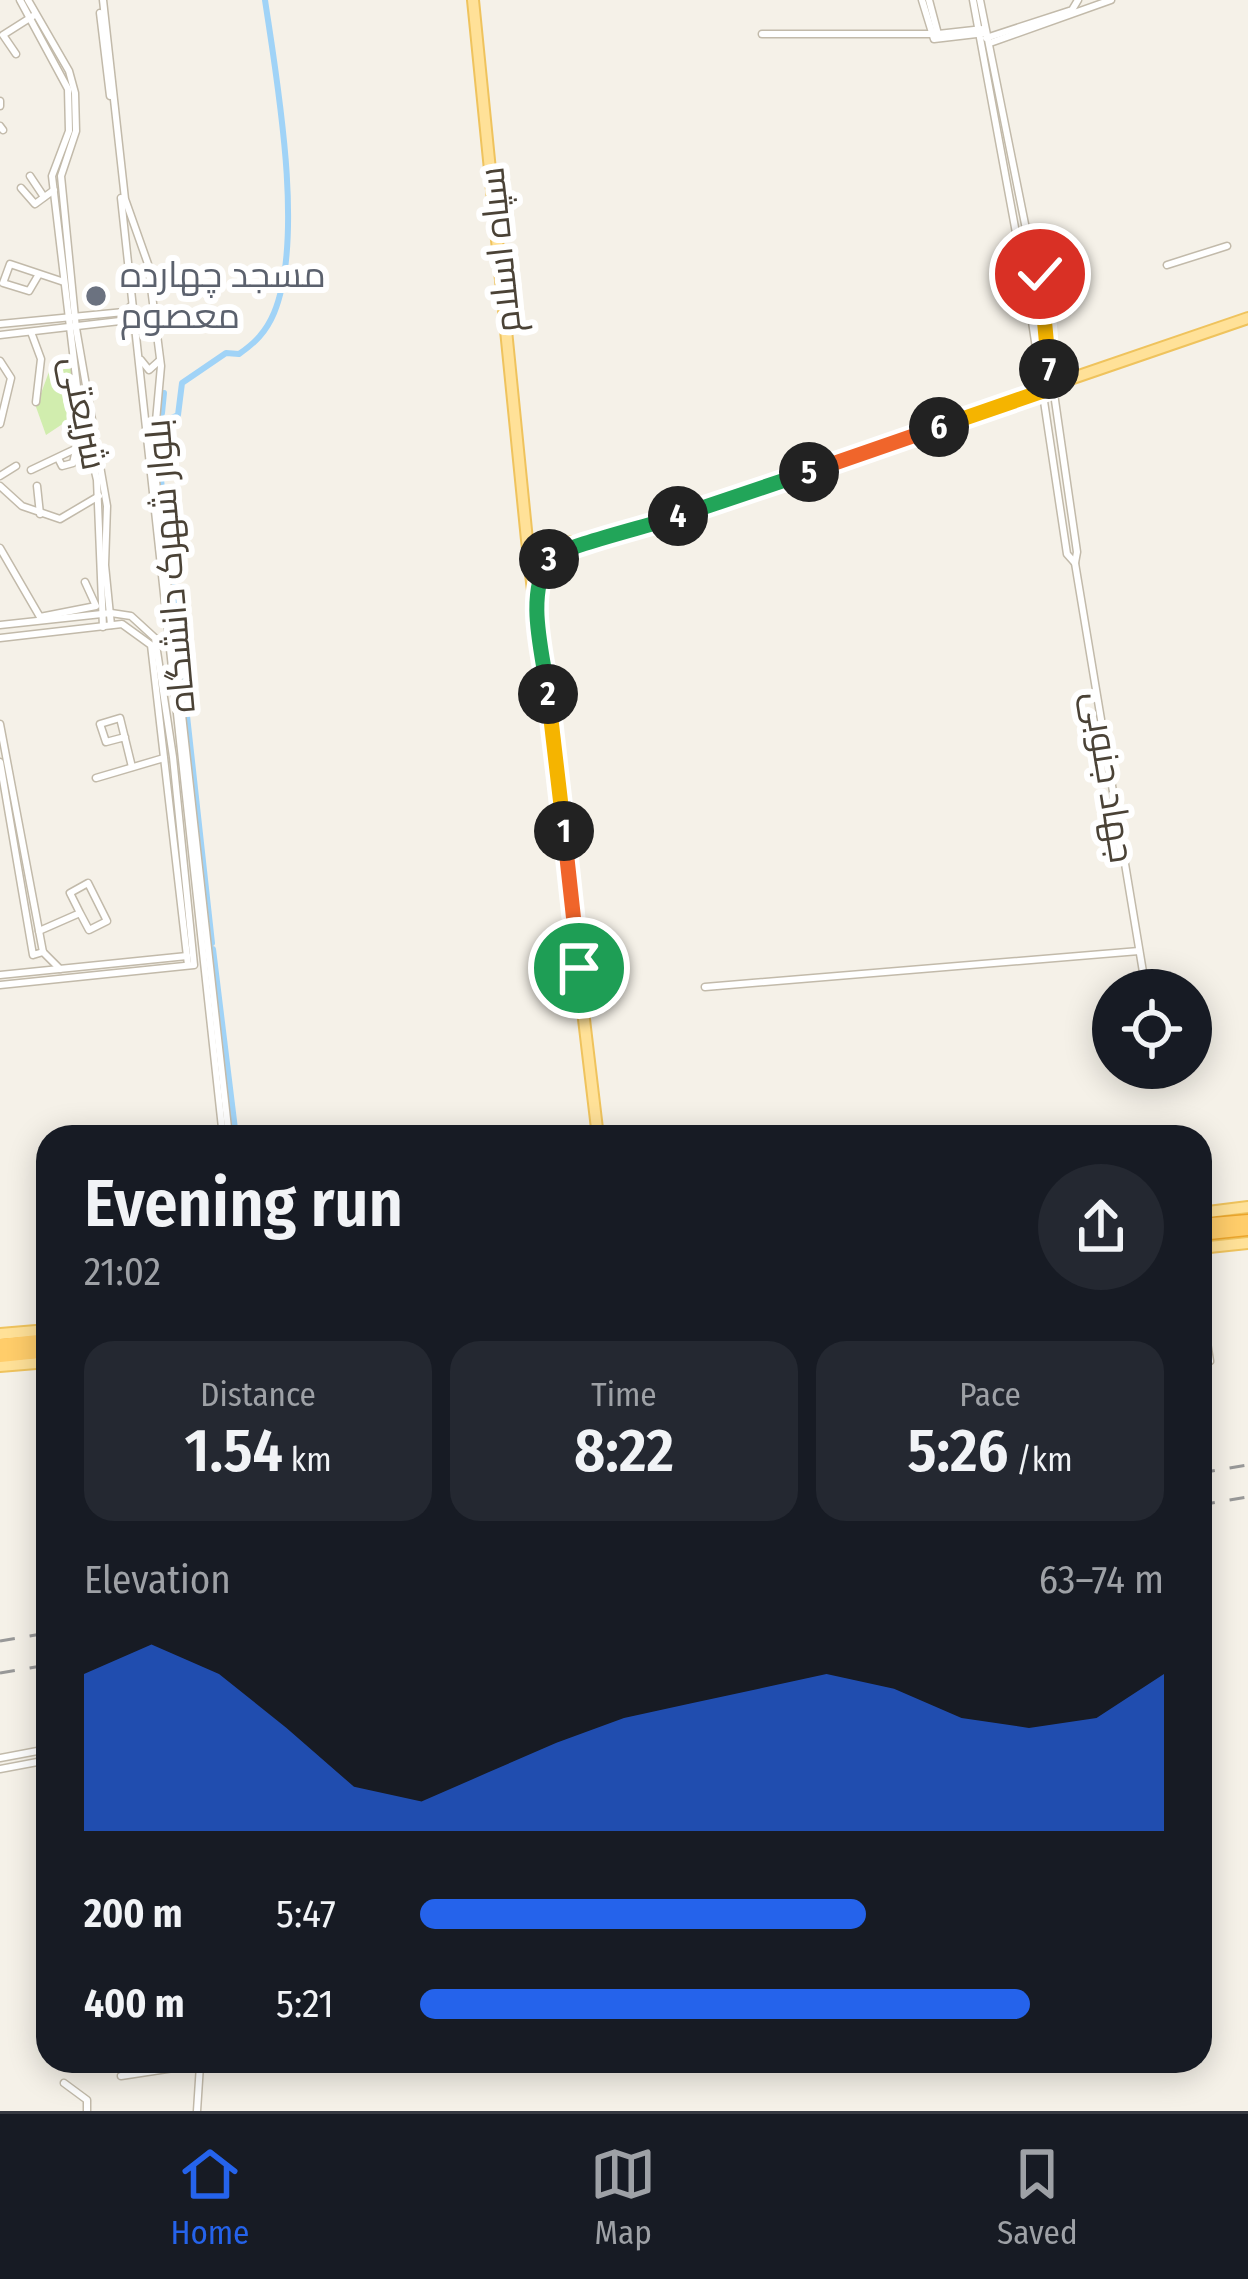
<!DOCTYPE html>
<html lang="en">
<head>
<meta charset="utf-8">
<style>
  :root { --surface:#171b24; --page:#242831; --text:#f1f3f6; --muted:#9ea1a6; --line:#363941; --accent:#2563eb }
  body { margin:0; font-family:"Fira Sans Condensed",Cairo,sans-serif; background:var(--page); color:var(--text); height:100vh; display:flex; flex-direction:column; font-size:45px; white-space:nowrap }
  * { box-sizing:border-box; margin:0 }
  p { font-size:39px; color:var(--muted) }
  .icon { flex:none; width:66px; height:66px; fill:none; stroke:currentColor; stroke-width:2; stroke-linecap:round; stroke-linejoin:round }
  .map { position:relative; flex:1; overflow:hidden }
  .drawer { position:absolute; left:36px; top:1125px; width:1176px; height:948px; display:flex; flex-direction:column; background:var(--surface); border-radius:36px; box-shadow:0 6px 30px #0003 }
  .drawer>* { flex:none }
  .tools { position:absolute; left:1092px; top:969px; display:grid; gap:24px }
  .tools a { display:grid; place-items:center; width:120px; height:120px; border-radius:50%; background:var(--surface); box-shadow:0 6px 30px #0003; font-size:60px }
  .pin { position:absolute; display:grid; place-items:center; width:102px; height:102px; color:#fff; margin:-51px; border:6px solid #fff; border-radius:50%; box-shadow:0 3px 12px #0007 }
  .km { position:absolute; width:60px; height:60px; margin:-30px; border-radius:50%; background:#222; color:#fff; font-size:33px; line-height:60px; text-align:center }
  .round { display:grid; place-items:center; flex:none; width:126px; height:126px; border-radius:63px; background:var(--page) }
  .overview { display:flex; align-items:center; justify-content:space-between; height:204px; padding:0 48px }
  h1 { font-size:66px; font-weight:600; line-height:90px }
  .stats { display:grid; grid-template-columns:repeat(3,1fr); gap:18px; height:204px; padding:12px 48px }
  .stats div { display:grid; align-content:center; border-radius:30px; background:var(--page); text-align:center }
  .stats b { font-size:60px; font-weight:600 }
  .stats small { font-size:33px; font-weight:400 }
  .stats p { font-size:33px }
  .chart { height:336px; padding:24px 48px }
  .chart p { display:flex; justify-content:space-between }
  .chart svg { width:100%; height:216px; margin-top:12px; fill:var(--accent); opacity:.7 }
  ul { padding:0 48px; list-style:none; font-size:39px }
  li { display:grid; grid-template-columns:192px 144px 1fr; align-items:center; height:90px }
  li i { height:30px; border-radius:15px; background:var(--accent) }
  .tab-bar { display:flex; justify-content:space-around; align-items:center; height:168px; border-top:3px solid var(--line); background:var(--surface); font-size:33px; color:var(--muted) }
  .tab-bar a { display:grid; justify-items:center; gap:6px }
  .tab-bar .on { color:var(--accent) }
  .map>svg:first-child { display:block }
  .green { fill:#d1edae }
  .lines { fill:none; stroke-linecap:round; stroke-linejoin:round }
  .canal { stroke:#a0d3f7; stroke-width:6 }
  .minor-casing { stroke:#c2baaa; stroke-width:9 }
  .major-casing { stroke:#efc35d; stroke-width:14 }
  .highway-casing { stroke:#eba52c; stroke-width:15 }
  .minor { stroke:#fff; stroke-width:6 }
  .major { stroke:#ffe198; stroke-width:10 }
  .highway { stroke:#ffcd6a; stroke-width:12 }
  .rail { stroke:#989898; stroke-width:3; stroke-dasharray:15 15; stroke-linecap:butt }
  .split-1-casing { stroke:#fff; stroke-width:24 }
  .split-2-casing { stroke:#fff; stroke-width:24 }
  .split-3-casing { stroke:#fff; stroke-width:24 }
  .split-4-casing { stroke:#fff; stroke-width:24 }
  .split-5-casing { stroke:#fff; stroke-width:24 }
  .split-6-casing { stroke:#fff; stroke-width:24 }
  .split-7-casing { stroke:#fff; stroke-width:24 }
  .split-8-casing { stroke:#fff; stroke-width:24 }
  .split-1 { stroke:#f0652b; stroke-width:15 }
  .split-2 { stroke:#f5b400; stroke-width:15 }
  .split-3 { stroke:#22a559; stroke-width:15 }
  .split-4 { stroke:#22a559; stroke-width:15 }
  .split-5 { stroke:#22a559; stroke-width:15 }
  .split-6 { stroke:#f0652b; stroke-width:15 }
  .split-7 { stroke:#f5b400; stroke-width:15 }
  .split-8 { stroke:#f5b400; stroke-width:15 }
  .worship-dot { fill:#6b7280; stroke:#fff; stroke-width:4.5 }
  .labels { text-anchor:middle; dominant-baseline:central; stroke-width:12; stroke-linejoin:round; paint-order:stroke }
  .street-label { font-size:36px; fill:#4a4236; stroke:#fff }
  .worship-label { font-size:36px; fill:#5b616d; stroke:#fff; text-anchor:start }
</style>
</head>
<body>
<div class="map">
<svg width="1248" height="2111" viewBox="0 0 1248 2111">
  <rect width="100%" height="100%" fill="#f5f1e8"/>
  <path class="green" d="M72,365L76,416L86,440L77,444L64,423L46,435L36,407L50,369Z"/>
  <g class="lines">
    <g class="canal">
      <path d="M162,413L164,393"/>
      <path d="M212,943L158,452L160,424L178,415L182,383L226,353L239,354C255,343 266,332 274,313C305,238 277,81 265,0"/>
      <path d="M213,949L236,1137"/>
    </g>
    <defs>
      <g id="minor">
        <path d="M20,0L68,89L69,131L52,176L79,403L97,480L103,627"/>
        <path d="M28,0L69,71L75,93L76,131L61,176L76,328L107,506L105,565L111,625"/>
        <path d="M103,0L125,199L148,264L161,366L153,454L229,1137"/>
        <path d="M922,0L934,39L985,33"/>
        <path d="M929,0L938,34L983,29"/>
        <path d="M973,0L1021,260"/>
        <path d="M980,0L1031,254"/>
        <path d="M100,13L110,96"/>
        <path d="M762,34H938"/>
        <path d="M986,38L1072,10L1078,0"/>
        <path d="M990,43L1111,0"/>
        <path d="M16,54L3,35L33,16"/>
        <path d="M0,101V106"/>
        <path d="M0,126L3,130"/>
        <path d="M30,176L44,197"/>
        <path d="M21,188L35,204L54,190"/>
        <path d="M121,198L223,1137"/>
        <path d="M1031,254L1043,262L1037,276L1077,552L1075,563L1146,990"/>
        <path d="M1031,254L1021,261V270L1028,276H1037"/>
        <path d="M1167,265L1227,246"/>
        <path d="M39,274L29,291L3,283L10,264L64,282"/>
        <path d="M1025,275L1067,554L1075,563"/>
        <path d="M0,324L124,312L131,306"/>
        <path d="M31,332L41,359L36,402"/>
        <path d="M0,335L120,321L133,324"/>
        <path d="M141,360L149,370L159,361"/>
        <path d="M0,361L11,378L0,424"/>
        <path d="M59,460L62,466L73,463L76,450"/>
        <path d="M31,470L90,442"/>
        <path d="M0,476L16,466"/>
        <path d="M0,486L22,506L60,519L99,496"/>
        <path d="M37,486L40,514"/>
        <path d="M0,548L40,617L96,606L85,582"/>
        <path d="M0,625L111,613L131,616L155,638L173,757L194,965L0,985"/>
        <path d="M0,638L122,624L151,645L188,965"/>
        <path d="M0,724L43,952"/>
        <path d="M125,737L106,742L100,724L120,718L132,767"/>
        <path d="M0,762L33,955L43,952"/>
        <path d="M96,778L164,758"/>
        <path d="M39,931L80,913L70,893L88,883L107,921L89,930L80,913"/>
        <path d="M43,952L60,969"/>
        <path d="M0,975L187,956"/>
        <path d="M705,987L1139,951"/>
        <path d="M1160,1068L1163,1084"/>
        <path d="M871,1137H876"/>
        <path d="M1200,1300L1210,1361L1200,1363"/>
        <path d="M0,1758L48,1749"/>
        <path d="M0,1769L48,1760"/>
        <path d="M121,2076L200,2064"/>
        <path d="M64,2083L87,2100V2111"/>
        <path d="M197,2111L200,2065"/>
      </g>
      <g id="major">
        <path d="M473,0L527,540L598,1137"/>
        <path d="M528,548L606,538L1248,318"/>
        <path d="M538,586L545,564L564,548"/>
        <path d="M1200,1213L1248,1207"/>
        <path d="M1200,1248L1248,1243"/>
        <path d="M0,1334L48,1330"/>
        <path d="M0,1366L48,1362"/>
      </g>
      <g id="highway">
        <path d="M1200,1225L1248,1221"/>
        <path d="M1200,1234L1248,1229"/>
        <path d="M0,1345L48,1340"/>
        <path d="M0,1356L48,1351"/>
      </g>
    </defs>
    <use href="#minor" class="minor-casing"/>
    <use href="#major" class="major-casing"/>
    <use href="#highway" class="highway-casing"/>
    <use href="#minor" class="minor"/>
    <use href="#major" class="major"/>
    <use href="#highway" class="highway"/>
    <g class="rail">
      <path d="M1200,1473L1248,1465"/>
      <path d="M1200,1505L1248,1497"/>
      <path d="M0,1641L48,1633"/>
      <path d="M0,1673L48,1665"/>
    </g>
  </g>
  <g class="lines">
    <defs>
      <path id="split-1" d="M564,831L579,968"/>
      <path id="split-2" d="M548,694L564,831"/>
      <path id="split-3" d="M548,694C543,653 525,597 549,559"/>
      <path id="split-4" d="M549,559C566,545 650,526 678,516"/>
      <path id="split-5" d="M678,516L809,472"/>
      <path id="split-6" d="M809,472L939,427"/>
      <path id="split-7" d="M939,427L1052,388L1049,369"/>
      <path id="split-8" d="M1040,274L1049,369"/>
    </defs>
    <use href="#split-1" class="split-1-casing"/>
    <use href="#split-2" class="split-2-casing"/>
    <use href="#split-3" class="split-3-casing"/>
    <use href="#split-4" class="split-4-casing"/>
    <use href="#split-5" class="split-5-casing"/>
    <use href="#split-6" class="split-6-casing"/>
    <use href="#split-7" class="split-7-casing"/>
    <use href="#split-8" class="split-8-casing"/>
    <use href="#split-1" class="split-1"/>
    <use href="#split-2" class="split-2"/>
    <use href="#split-3" class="split-3"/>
    <use href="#split-4" class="split-4"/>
    <use href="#split-5" class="split-5"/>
    <use href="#split-6" class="split-6"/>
    <use href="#split-7" class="split-7"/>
    <use href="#split-8" class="split-8"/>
  </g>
  <circle class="worship-dot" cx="96" cy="296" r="12"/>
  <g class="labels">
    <g class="street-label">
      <text transform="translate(500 250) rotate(-96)">سپاه اسلام</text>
      <text transform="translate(84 413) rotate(79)">شریعتی</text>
      <text transform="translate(170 566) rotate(-95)">بلوار شهرک دانشگاه</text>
      <text transform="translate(1109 777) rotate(81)">جهاد جنوبی</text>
    </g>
    <g class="worship-label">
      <text x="120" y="275">مسجد چهارده<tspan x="120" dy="41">معصوم</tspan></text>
    </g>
  </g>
</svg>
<div class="tools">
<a><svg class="icon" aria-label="locate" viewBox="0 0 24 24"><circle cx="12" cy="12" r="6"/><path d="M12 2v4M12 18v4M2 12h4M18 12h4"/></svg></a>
</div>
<div class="pin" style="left:579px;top:968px;background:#1e9e55"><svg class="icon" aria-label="arrive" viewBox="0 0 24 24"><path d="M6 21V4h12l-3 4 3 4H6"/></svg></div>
<div class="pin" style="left:1040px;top:274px;background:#d93025"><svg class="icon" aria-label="check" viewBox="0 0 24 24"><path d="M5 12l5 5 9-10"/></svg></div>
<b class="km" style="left:564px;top:831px">1</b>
<b class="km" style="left:548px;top:694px">2</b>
<b class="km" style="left:549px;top:559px">3</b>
<b class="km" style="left:678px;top:516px">4</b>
<b class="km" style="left:809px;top:472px">5</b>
<b class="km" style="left:939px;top:427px">6</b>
<b class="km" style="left:1049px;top:369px">7</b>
<section class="drawer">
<div class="overview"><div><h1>Evening run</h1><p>21:02</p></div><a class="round"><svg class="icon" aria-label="share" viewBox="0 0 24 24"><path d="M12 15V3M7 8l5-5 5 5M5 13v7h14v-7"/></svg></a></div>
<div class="stats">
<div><p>Distance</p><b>1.54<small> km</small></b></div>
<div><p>Time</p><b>8:22</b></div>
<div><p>Pace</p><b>5:26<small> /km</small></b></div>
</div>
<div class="chart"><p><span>Elevation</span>63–74 m</p>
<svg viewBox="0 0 160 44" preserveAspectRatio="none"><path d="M0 44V12L10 6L20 12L30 23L40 35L50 38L60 32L70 26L80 21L90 18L100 15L110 12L120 15L130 21L140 23L150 21L160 12V44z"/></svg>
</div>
<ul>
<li><b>200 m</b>5:47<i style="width:60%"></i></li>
<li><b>400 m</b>5:21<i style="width:82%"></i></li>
</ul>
</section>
</div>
<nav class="tab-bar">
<a class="on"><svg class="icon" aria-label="home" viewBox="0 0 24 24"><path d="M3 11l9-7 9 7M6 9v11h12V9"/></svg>Home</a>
<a><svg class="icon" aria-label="map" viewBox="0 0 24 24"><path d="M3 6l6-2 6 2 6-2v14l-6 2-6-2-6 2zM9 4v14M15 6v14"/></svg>Map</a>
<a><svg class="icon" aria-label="saved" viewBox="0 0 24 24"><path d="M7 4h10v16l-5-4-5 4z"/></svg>Saved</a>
</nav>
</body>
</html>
